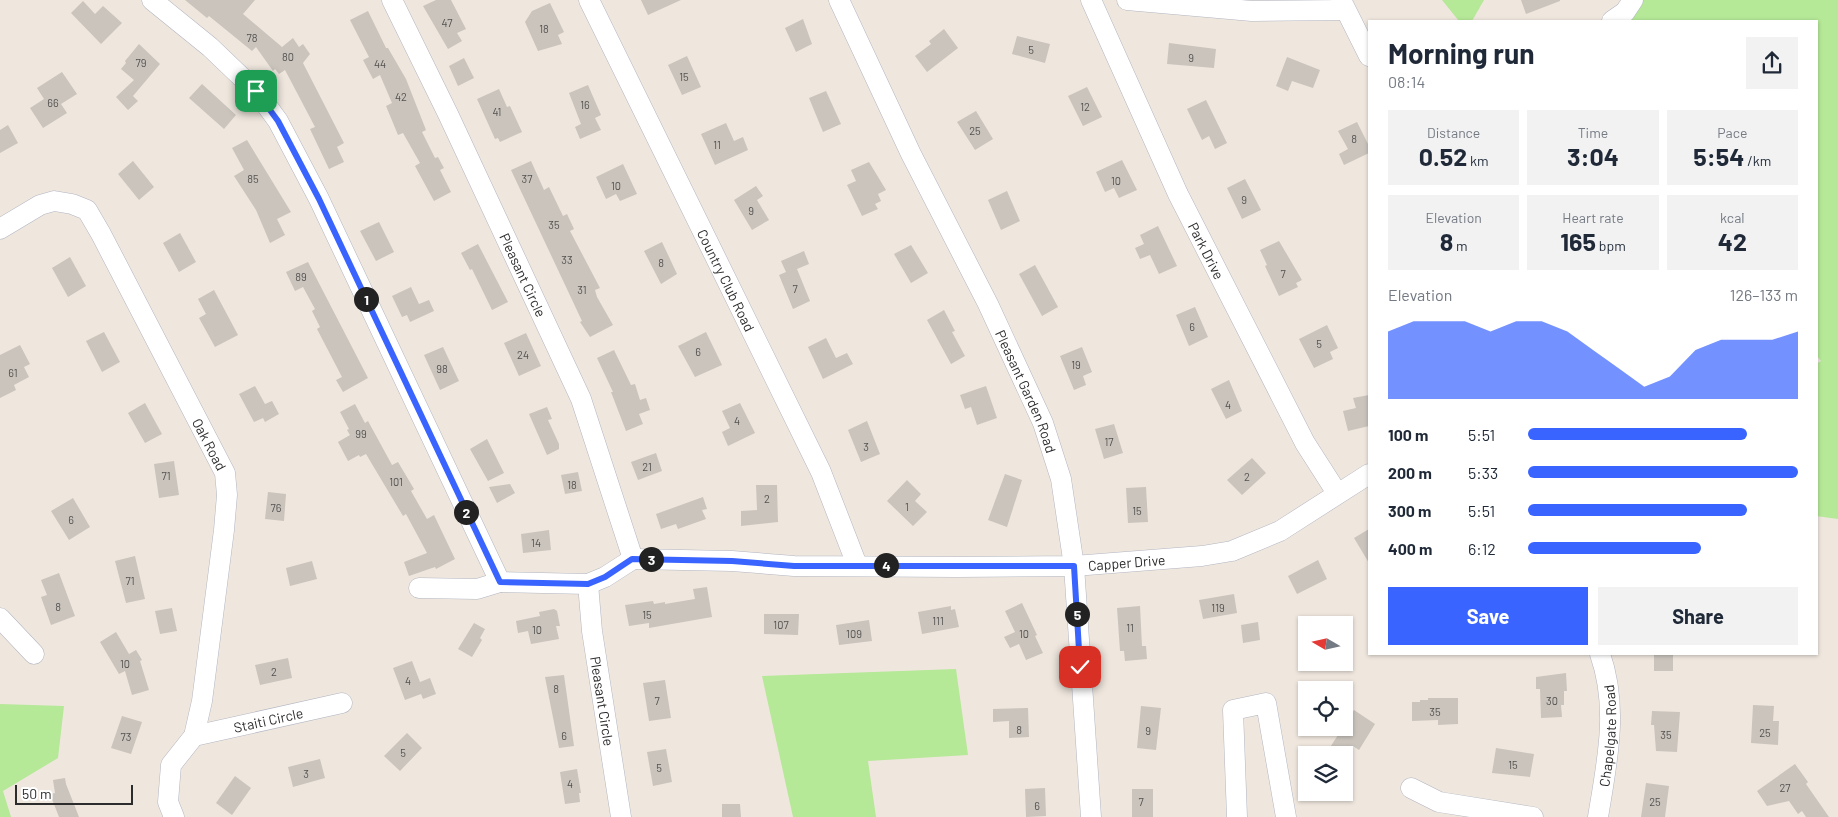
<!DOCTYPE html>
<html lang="en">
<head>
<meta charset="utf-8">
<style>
  :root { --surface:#fff; --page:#f2f2f3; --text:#1f2937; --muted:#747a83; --accent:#3a64ff }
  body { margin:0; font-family:Barlow,sans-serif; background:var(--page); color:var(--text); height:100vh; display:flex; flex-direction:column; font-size:19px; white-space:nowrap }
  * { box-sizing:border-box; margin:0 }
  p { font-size:16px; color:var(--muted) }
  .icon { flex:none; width:28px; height:28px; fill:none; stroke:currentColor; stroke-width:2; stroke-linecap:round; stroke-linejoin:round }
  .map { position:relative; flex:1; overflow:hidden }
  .details { position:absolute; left:1368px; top:20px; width:450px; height:635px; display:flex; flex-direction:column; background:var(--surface); border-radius:0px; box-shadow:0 1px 4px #0004 }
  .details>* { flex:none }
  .needle { width:32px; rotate:279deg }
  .buttons { position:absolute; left:1298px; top:616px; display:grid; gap:10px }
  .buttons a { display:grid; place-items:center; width:55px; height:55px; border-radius:0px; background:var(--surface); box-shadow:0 1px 4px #0004; font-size:25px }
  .scale { position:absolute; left:15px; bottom:12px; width:118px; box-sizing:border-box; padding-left:5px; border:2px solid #2c2c2c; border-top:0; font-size:14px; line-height:18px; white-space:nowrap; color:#2c2c2c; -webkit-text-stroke:4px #fff; paint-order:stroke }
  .pin { position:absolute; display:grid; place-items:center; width:42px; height:42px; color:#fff; margin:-21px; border-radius:10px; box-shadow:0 2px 8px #0006 }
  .km { position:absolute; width:25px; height:25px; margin:-12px; border-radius:50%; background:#222; color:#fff; font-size:14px; line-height:25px; text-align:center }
  .round { display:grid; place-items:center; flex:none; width:52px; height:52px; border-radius:0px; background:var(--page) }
  .headline { display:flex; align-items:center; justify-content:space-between; height:85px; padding:0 20px }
  h1 { font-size:28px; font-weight:700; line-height:38px }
  .figures { display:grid; grid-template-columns:repeat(3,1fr); gap:8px; height:85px; padding:5px 20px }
  .figures div { display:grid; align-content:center; border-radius:0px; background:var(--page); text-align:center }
  .figures b { font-size:25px; font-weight:700 }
  .figures small { font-size:14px; font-weight:400 }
  .figures p { font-size:14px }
  .chart { height:140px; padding:10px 20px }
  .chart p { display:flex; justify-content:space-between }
  .chart svg { width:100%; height:90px; margin-top:5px; fill:var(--accent); opacity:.7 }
  .primary-button { display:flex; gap:10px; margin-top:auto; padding:10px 20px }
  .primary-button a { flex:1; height:58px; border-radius:0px; background:var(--accent); color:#fff; font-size:20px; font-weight:700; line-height:58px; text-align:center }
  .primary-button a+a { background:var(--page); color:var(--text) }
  ul { padding:0 20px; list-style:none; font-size:16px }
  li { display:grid; grid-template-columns:80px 60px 1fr; align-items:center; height:38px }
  li i { height:12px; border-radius:6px; background:var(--accent) }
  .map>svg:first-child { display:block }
  .green { fill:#b5e897 }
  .building { fill:#cac4bd }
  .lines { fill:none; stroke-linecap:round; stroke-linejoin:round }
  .minor-casing { stroke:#b2b5c1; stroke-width:21 }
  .minor { stroke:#fff; stroke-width:20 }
  .route-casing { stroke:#fff; stroke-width:10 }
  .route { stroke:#3a64ff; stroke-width:6 }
  .labels { text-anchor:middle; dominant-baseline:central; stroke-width:4.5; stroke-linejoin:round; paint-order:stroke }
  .number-label { font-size:11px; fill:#545250 }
  .street-label { font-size:14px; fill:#2c2c2c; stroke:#fff }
</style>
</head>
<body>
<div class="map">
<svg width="1838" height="817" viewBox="0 0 1838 817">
  <rect width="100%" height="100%" fill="#efe7de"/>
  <g class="green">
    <path d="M1442,0H1484L1472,21H1459Z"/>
    <path d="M1633,0H1838V519L1816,516V364L1821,361L1816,355V21H1612Z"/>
    <path d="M956,669L968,755L868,761L876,817H793L762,676Z"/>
    <path d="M0,704L64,706L58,758L3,791L11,817H0Z"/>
  </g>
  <g class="building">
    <path d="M185,0H255L243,14L282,47L293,38L299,47L303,44L310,54L303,63L344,143L337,147L344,162L329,169L310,129L315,127L285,70L279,74L275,69L273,71L256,47L252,51L209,16L207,18Z"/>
    <path d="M436,0H451L466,29L457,33L462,41L448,49L423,6Z"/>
    <path d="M641,0H681L648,15Z"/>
    <path d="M1521,0H1560V1L1526,14Z"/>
    <path d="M83,1L95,14L103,6L122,23L101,44L71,13Z"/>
    <path d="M550,3L564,32L558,35L562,44L538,51L525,22L532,11Z"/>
    <path d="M368,11L386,48H388L406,79L426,130L422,132L435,158L438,157L444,168L440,170L451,192L434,201L415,166L420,163L403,133L398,135L386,106L392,103L380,75L373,79L363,60L369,57L350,20Z"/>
    <path d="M803,19L812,44L796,52L785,28Z"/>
    <path d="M944,29L958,48L927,72L915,56L931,44L929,41Z"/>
    <path d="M1017,36L1050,44L1045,63L1012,54Z"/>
    <path d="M1169,43L1216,49L1214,68L1167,64Z"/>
    <path d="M139,44L160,64L133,96L138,101L128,110L116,97L134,80L121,69L126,63L125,61Z"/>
    <path d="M687,56L701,87L682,95L668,65Z"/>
    <path d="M1287,57L1320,70L1313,88L1292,81L1288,91L1276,86Z"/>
    <path d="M464,58L474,78L458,86L449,66Z"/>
    <path d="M62,72L77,94L61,104L67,113L43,128L30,108L44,99L37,88Z"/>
    <path d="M202,84L236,115L224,129L189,98Z"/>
    <path d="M588,85L601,115L595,118L601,130L580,139L575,127L581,124L569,93Z"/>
    <path d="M1087,87L1102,117L1083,126L1068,96Z"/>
    <path d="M499,89L507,107L510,106L522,132L500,142L498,138L495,139L477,99Z"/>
    <path d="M826,91L841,124L823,132L809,98Z"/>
    <path d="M1206,100L1227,143L1215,149L1209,136L1202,140L1187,109Z"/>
    <path d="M976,111L993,139L975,150L957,122Z"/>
    <path d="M1357,122L1369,146V153L1344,165L1339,154L1348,149L1338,131Z"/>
    <path d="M726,123L734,141L743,137L748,150L715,165L701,134Z"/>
    <path d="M8,125L18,143L0,153V130Z"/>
    <path d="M247,140L291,212L277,219L285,235L270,243L256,210L234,176L244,170L232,148Z"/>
    <path d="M1122,160L1137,190L1119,198L1114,188L1105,192L1096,172Z"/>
    <path d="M133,161L154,187L139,200L118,174Z"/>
    <path d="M531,161L544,190L549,187L563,216L567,214L574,229L570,231L600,288L595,290L597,297L613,325L590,337L580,322L582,321L511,170Z"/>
    <path d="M869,162L886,190L878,194L881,201L875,204L878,209L862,216L847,185L856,181L851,170Z"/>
    <path d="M623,164L637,194L620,201L616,194L606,199L596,177Z"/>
    <path d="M1245,179L1261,210L1242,219L1227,188Z"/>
    <path d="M756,186L763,196L757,200L769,220L752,230L734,200Z"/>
    <path d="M1007,191L1020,221L1001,230L988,200Z"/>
    <path d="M379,222L394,252L376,261L360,231Z"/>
    <path d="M1158,226L1177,266L1159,274L1150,255L1140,259L1135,248L1144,244L1140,235Z"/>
    <path d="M180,233L196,262L179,272L163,243Z"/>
    <path d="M1279,241L1302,280L1296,283L1298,287L1279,296L1265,266L1267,265L1260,250Z"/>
    <path d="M662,242L677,274L661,284L644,251Z"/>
    <path d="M478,244L508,302L492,310L472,269L470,270L461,253Z"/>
    <path d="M911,245L928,273L911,283L894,254Z"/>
    <path d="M804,251L809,264L797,269L810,301L793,309L779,275L786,272L781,261Z"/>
    <path d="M70,257L86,286L68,297L52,268Z"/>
    <path d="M308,262L368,378L343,392L336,380L342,377L317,329L320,327L312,311L315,309L303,287L295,291L286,272Z"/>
    <path d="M1035,265L1058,307L1042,316L1019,274Z"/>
    <path d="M411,287L419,304L429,300L434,311L410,322L407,315L402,317L392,296Z"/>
    <path d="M214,290L238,335L215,347L199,318L206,314L198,299Z"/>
    <path d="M1195,307L1208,337L1189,346L1176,315Z"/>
    <path d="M944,310L955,331L952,332L965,356L951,364L927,320Z"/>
    <path d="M1327,325L1338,348L1330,352L1333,359L1314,368L1299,339Z"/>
    <path d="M104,332L120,362L102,372L86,341Z"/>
    <path d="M706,332L722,365L695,377L678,346Z"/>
    <path d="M526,333L541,366L519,376L504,343Z"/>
    <path d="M826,338L836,358L847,353L853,364L823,379L808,347Z"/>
    <path d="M20,345L30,364L24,367L29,377L14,385L16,390L0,398V355Z"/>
    <path d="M443,347L459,381L440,390L424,355Z"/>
    <path d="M1082,347L1092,372L1083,376L1086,385L1074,390L1060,356Z"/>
    <path d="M614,350L631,385L635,384L640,400L646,398L650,410L639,414L643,424L626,431L611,392H613L597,358Z"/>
    <path d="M1229,380L1242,411L1226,419L1211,389Z"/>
    <path d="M255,386L265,404L272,401L279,414L265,422L263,418L254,422L239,394Z"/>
    <path d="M986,386L997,418L977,425L971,407L965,409L960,395Z"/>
    <path d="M1369,395V426L1348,431L1343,411L1356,408L1353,398Z"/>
    <path d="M145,403L162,434L145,443L128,413Z"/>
    <path d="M740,403L755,433L728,446L722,432L730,428L722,411Z"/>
    <path d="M355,404L365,423L368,421L392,465L398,462L414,489L411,491L427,519L434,515L455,559L436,569L435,567L409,576L404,562L427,553L406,514L403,516L366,454L360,457L359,455L348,461L338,442L350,435L347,430L349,429L340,412Z"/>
    <path d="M547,407L552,419L548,420L559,444V449L547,455L529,414Z"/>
    <path d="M867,421L880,454L861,462L848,430Z"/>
    <path d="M1114,424L1123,453L1104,459L1095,429Z"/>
    <path d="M487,439L504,473L488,481L470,449Z"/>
    <path d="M656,453L662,471L638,480L631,462Z"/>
    <path d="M1252,458L1266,473L1242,495L1227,480Z"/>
    <path d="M174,461L179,495L159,498L154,464Z"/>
    <path d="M578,472L582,491L565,494L561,475Z"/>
    <path d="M1005,474L1022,480L1007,527L988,520Z"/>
    <path d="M907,480L921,494L915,501L927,512L913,526L887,501Z"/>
    <path d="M510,484L515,493L497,503L489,487Z"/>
    <path d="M756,485H777L778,522L741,526V511L757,510Z"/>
    <path d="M1146,487L1148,522L1128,523L1126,488Z"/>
    <path d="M268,492L286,494L284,521L265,519Z"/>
    <path d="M703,497L707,509L702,510L706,519L678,529L676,524L661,529L656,514Z"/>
    <path d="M73,498L90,527L69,540L51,511Z"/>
    <path d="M1369,529V563L1354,538Z"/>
    <path d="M549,530L551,550L523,553L521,534Z"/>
    <path d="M135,556L145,599L126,603L115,561Z"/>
    <path d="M1318,560L1327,579L1297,594L1288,576Z"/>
    <path d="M312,561L317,579L290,586L286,568Z"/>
    <path d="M59,573L75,616L51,625L41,597L47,595L41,580Z"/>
    <path d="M707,587L712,617L649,628V623L629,626L625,605L653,601L654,604L665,602V604L695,599L693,589Z"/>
    <path d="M1234,594L1237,613L1203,619L1199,600Z"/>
    <path d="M1022,603L1037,635L1035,636L1043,653L1026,660L1019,644L1010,648L1004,637L1015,632L1005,611Z"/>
    <path d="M951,606V610L955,609L959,627L922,634L918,612Z"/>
    <path d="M1140,606L1142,646H1146L1147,659L1125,661L1124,651H1120L1117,608Z"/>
    <path d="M172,608L177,631L160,634L155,611Z"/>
    <path d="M554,609L557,611L560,626H556L559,639L531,644L528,631L518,633L516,621L540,616L539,612Z"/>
    <path d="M764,614H799L798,635L764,634Z"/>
    <path d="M869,620L872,641L839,645L836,625Z"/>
    <path d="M1258,622L1260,640L1243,643L1241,625Z"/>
    <path d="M474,623L485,629L480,638L482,640L472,657L458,649Z"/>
    <path d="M116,632L129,654L136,650L142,660L140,661L149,690L132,695L125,671L119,674L100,642Z"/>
    <rect x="1654" y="654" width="19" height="17"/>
    <path d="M288,658L292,678L260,685L255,665Z"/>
    <path d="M412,661L420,682L430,678L436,694L423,699L421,694L405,700L393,668Z"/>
    <path d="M1566,673L1567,691H1564V705H1561L1562,717L1541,718L1540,689H1536V677Z"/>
    <path d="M564,675L574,746L559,748L545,677Z"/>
    <path d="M665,680L671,718L649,721L643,683Z"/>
    <path d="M1428,698H1458V724L1438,725V720L1412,721V702H1420V700H1428Z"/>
    <path d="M1753,705L1774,706L1773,721H1779L1778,745L1751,743Z"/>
    <path d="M1141,706L1161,708L1156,750L1137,748Z"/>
    <path d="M1028,708L1029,737L1009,738V721L993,722V709Z"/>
    <path d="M1354,710L1375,724L1359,750L1353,746L1345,759L1344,755H1339L1329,749Z"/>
    <path d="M1652,711L1680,712L1677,752L1656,751L1654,725H1651Z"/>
    <path d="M122,716L142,722L131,754L111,748Z"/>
    <path d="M407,733L422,748L400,771L384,756Z"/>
    <path d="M1496,748L1534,754L1530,777L1492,773Z"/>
    <path d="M666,749L672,782L653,786L647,752Z"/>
    <path d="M320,759L325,778L293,787L288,767Z"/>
    <path d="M1795,764L1808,782L1806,784L1829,817H1806L1802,811L1798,814L1789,801L1767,806L1757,791Z"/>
    <path d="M577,769L581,793H579L580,802L565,804L560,772Z"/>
    <path d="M235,776L251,788L232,815L216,803Z"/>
    <path d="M65,778L66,784L79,817H59L50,794L55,793L53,780Z"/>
    <path d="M1646,783L1669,786L1665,817H1641Z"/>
    <path d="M1045,788L1046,816L1026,817L1025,789Z"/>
    <rect x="1132" y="789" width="21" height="28"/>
    <path d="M722,804H740L741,817H722Z"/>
  </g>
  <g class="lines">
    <defs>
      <g id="minor">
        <path d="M152,0L210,47L256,91L278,121L319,199L500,582L588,584L605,577L633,559L581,399L448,114L392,0"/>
        <path id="s1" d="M589,0L821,472L857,565"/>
        <path id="s2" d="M839,0L911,154L988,304L1043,423L1061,479L1074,566L1091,817"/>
        <path id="s3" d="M1091,0L1178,194L1305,443L1337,493"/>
        <path d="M1127,0L1252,11L1344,10"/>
        <path d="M1341,0L1369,56"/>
        <path d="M1612,21L1625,12L1633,0"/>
        <path id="s4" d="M0,229L40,205L54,201L72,204L87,210L101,234L225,473L227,495L224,530L202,701L194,736L171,765L168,802L174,817"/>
        <path id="s5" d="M633,559L732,561L794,566L957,567L1074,566L1202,556L1232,551L1280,531L1369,474"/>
        <path id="s6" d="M588,584L592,631L621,817"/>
        <path d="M419,588L477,589L500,582"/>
        <path d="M0,618L34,654"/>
        <path id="s7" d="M194,736L342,703"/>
        <path d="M1411,788L1439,802L1533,817"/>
        <path d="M1237,817L1233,710L1266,703L1286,817"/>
        <path id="s8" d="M1598,817C1607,762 1619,708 1600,654"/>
      </g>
    </defs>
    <use href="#minor" class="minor-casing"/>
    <use href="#minor" class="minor"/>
  </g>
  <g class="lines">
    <defs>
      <path id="route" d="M256,91L278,121L319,199L500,582L588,584L605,577L632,559L732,561L794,566H1074L1080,667"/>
    </defs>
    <use href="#route" class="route-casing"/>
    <use href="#route" class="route"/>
  </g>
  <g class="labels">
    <g class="number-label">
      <text x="447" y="22">47</text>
      <text x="544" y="28">18</text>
      <text x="252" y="37">78</text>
      <text x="1031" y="49">5</text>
      <text x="288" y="56">80</text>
      <text x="1191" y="57">9</text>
      <text x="141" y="62">79</text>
      <text x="380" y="63">44</text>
      <text x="684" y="76">15</text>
      <text x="401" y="96">42</text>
      <text x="53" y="102">66</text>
      <text x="585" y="104">16</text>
      <text x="1085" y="106">12</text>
      <text x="497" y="111">41</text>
      <text x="975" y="130">25</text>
      <text x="1354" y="138">8</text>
      <text x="717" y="144">11</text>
      <text x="253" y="178">85</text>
      <text x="527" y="178">37</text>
      <text x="1116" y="180">10</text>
      <text x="616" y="185">10</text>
      <text x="1244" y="199">9</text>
      <text x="751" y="210">9</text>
      <text x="554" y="224">35</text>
      <text x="567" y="259">33</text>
      <text x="661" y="262">8</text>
      <text x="1283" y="273">7</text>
      <text x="301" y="276">89</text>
      <text x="795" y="288">7</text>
      <text x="582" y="289">31</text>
      <text x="1192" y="326">6</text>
      <text x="1319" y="343">5</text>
      <text x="698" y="351">6</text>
      <text x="523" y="354">24</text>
      <text x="1076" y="364">19</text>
      <text x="442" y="368">98</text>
      <text x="13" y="372">61</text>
      <text x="1228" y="404">4</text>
      <text x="737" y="420">4</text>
      <text x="361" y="433">99</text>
      <text x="1109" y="441">17</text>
      <text x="866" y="446">3</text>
      <text x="647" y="466">21</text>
      <text x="166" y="475">71</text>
      <text x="1247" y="476">2</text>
      <text x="396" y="481">101</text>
      <text x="572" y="484">18</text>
      <text x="767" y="498">2</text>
      <text x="907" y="506">1</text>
      <text x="276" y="507">76</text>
      <text x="1137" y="510">15</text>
      <text x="71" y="519">6</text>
      <text x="536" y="542">14</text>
      <text x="130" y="580">71</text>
      <text x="58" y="606">8</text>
      <text x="1218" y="607">119</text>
      <text x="647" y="614">15</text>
      <text x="938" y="620">111</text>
      <text x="781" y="624">107</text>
      <text x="1130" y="627">11</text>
      <text x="537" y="629">10</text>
      <text x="854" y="633">109</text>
      <text x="1024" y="633">10</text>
      <text x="125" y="663">10</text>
      <text x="274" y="671">2</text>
      <text x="408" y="680">4</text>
      <text x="556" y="688">8</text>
      <text x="657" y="700">7</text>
      <text x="1552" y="700">30</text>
      <text x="1435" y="711">35</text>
      <text x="1019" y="729">8</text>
      <text x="1148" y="730">9</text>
      <text x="1765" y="732">25</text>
      <text x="1666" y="734">35</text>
      <text x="564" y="735">6</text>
      <text x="126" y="736">73</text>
      <text x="403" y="752">5</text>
      <text x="1513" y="764">15</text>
      <text x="659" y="767">5</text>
      <text x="306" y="773">3</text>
      <text x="570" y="783">4</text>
      <text x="1785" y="787">27</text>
      <text x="1141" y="801">7</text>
      <text x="1655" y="801">25</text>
      <text x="1037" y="805">6</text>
    </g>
    <g class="street-label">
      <text stroke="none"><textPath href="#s3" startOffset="276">Park Drive</textPath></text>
      <text transform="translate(523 275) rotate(65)">Pleasant Circle</text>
      <text stroke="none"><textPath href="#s1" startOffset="312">Country Club Road</textPath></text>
      <text stroke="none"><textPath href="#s2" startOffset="434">Pleasant Garden Road</textPath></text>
      <text stroke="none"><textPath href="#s4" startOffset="360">Oak Road</textPath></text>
      <text stroke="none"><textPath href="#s5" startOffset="494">Capper Drive</textPath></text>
      <text stroke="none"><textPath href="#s6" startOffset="118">Pleasant Circle</textPath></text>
      <text stroke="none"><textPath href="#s7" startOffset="76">Staiti Circle</textPath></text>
      <text stroke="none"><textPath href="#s8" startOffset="82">Chapelgate Road</textPath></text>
    </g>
  </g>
</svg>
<div class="buttons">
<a><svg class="needle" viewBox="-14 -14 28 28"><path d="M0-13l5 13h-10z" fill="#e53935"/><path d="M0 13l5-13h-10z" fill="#747a83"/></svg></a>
<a><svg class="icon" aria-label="locate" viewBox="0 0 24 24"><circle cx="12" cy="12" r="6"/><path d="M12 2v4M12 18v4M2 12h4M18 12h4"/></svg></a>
<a><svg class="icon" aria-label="layers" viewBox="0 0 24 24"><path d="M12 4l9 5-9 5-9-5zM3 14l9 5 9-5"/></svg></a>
</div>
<div class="scale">50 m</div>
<div class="pin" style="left:256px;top:91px;background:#1e9e55"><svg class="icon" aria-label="arrive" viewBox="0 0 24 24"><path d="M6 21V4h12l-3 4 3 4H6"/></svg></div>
<div class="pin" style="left:1080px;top:667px;background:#d93025"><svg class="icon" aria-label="check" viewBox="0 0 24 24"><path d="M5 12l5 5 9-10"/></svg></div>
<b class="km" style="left:366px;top:299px">1</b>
<b class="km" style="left:466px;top:512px">2</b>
<b class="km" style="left:651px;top:559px">3</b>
<b class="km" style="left:886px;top:565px">4</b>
<b class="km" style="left:1077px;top:614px">5</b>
<section class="details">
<div class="headline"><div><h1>Morning run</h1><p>08:14</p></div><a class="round"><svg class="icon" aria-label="share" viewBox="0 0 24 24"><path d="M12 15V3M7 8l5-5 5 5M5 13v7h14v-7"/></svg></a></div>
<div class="figures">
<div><p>Distance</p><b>0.52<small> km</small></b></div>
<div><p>Time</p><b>3:04</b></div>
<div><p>Pace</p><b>5:54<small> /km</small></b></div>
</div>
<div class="figures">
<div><p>Elevation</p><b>8<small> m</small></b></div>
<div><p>Heart rate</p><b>165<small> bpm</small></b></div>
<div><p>kcal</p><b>42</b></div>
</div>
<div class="chart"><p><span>Elevation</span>126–133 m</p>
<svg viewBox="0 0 160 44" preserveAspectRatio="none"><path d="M0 44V11L10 6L20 6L30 6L40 11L50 6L60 6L70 11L80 20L90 29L100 38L110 33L120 20L130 15L140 15L150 15L160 11V44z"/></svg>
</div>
<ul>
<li><b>100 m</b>5:51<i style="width:81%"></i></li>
<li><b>200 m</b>5:33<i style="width:100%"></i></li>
<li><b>300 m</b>5:51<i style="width:81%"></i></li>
<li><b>400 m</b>6:12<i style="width:64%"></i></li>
</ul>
<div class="primary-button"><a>Save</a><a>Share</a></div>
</section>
</div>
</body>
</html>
